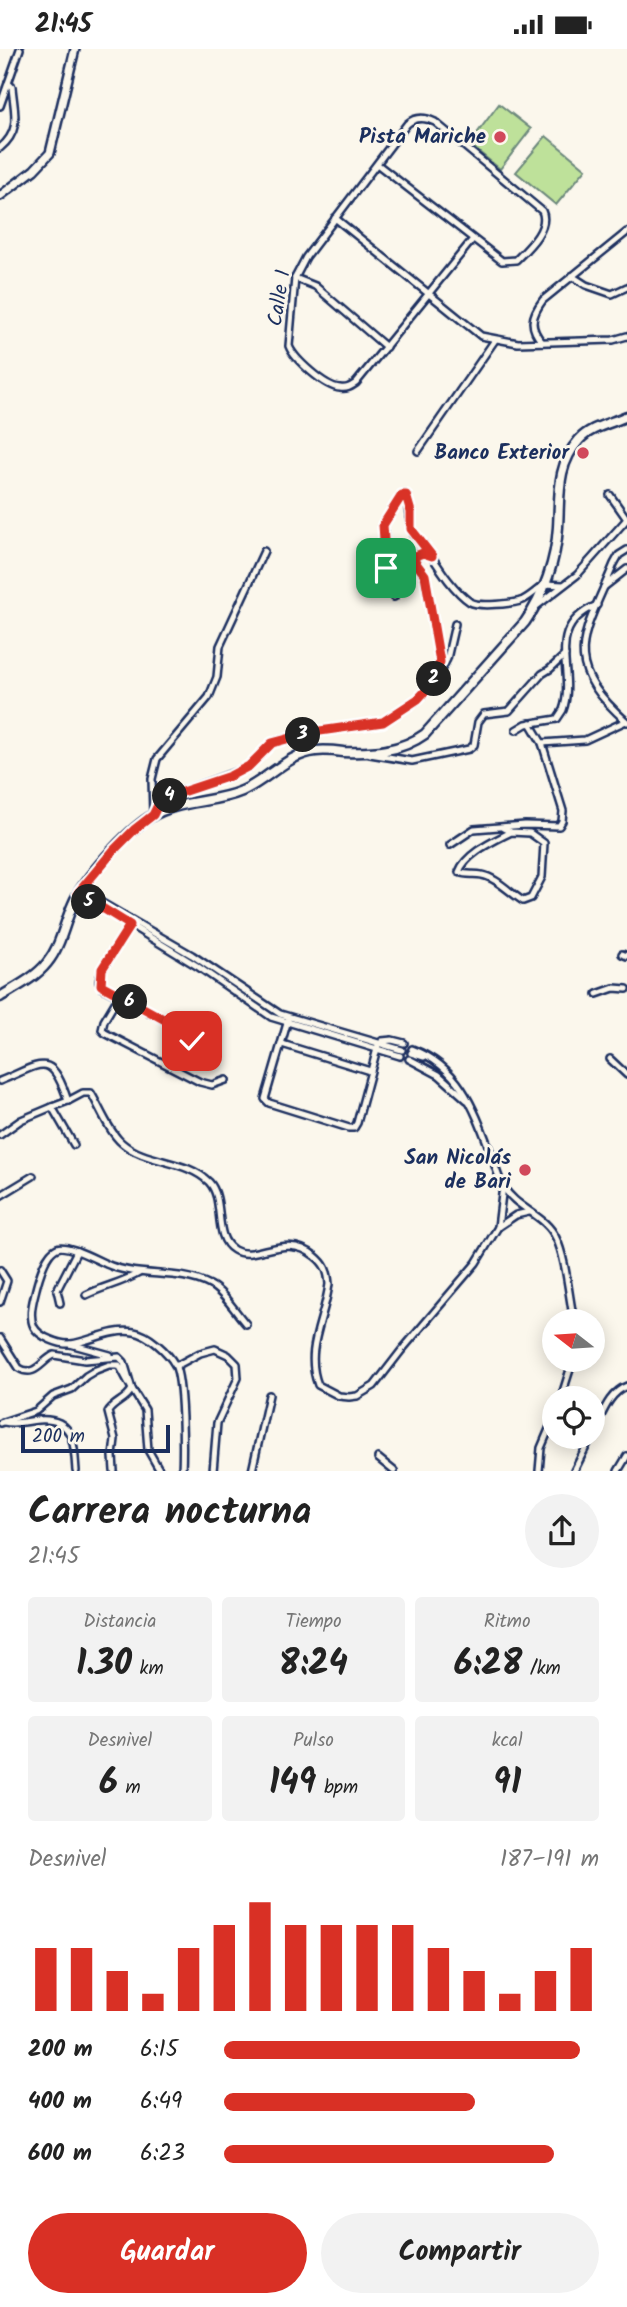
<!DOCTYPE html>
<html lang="es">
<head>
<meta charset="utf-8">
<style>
  :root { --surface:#fff; --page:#f2f2f2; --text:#222; --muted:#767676; --accent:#d93025 }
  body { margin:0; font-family:Kalam,sans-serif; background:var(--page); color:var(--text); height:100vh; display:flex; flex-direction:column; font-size:26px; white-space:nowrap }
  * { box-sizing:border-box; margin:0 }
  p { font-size:23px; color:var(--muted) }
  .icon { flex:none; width:38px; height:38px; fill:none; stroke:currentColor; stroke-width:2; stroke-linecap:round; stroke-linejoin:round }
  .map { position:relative; height:1422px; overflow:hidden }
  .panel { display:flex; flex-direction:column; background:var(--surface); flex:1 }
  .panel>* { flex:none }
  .needle { width:46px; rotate:287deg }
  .controls { position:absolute; left:542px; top:1260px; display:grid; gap:14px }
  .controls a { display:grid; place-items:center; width:63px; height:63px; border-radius:50%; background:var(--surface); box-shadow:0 4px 18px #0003; font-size:35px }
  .scale { position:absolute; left:21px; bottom:18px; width:149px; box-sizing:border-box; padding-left:7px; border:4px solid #1b2f5e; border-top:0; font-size:19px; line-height:24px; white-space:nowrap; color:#1b2f5e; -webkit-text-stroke:5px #fbf7ec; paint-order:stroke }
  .pin { position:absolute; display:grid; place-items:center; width:60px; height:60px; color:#fff; margin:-30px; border-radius:14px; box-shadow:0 4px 10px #0006 }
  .km { position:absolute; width:35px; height:35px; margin:-18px; border-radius:50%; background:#222; color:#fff; font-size:19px; line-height:35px; text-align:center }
  .round { display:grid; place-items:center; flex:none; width:74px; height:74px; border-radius:37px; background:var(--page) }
  .headline { display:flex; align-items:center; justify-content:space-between; height:119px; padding:0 28px }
  h1 { font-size:38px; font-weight:700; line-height:52px }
  .figures { display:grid; grid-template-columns:repeat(3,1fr); gap:10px; height:119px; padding:7px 28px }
  .figures div { display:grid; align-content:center; border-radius:7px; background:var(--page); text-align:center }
  .figures b { font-size:35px; font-weight:700 }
  .figures small { font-size:19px; font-weight:400 }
  .figures p { font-size:19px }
  .chart { height:196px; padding:14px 28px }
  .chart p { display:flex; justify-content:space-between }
  .chart svg { width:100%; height:126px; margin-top:7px; stroke:var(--accent); stroke-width:6 }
  .cta { display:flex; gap:14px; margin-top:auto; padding:14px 28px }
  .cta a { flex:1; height:80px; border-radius:42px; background:var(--accent); color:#fff; font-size:28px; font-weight:700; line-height:80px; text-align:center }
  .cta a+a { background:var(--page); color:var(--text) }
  ul { padding:0 28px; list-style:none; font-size:23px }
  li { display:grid; grid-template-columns:112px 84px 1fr; align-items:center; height:52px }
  li i { height:18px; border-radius:9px; background:var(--accent) }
  .status { display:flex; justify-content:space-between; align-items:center; height:49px; padding:0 35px; background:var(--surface); direction:ltr }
  .status svg { height:19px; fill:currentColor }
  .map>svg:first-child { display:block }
  .green { fill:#bee19a; stroke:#6c887c; stroke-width:2 }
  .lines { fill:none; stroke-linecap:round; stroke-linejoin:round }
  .minor-tunnel { stroke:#cecfd0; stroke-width:5; stroke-dasharray:5 2.5; stroke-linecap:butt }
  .minor-casing { stroke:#1b2f5e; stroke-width:10 }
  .secondary-casing { stroke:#1b2f5e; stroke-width:12 }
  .primary-casing { stroke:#1b2f5e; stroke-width:13 }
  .minor { stroke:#fbf7ec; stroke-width:5 }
  .secondary { stroke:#fbf7ec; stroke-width:7 }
  .primary { stroke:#fbf7ec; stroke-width:8 }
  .route-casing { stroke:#fff; stroke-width:14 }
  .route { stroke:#d93025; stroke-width:9 }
  .poi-dot { fill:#d1495b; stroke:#fbf7ec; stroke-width:2.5 }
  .labels { text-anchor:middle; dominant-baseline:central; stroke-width:6; stroke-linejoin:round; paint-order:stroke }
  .poi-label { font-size:21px; font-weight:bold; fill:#1b2f5e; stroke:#fbf7ec; text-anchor:end }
  .street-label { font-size:21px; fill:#1b2f5e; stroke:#fbf7ec }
</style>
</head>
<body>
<div class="status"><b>21:45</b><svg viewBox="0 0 49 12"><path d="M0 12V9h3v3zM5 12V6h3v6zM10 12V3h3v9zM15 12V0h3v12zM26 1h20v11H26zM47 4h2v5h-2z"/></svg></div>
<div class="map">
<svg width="627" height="1422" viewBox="0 0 627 1422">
  <rect width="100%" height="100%" fill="#fbf7ec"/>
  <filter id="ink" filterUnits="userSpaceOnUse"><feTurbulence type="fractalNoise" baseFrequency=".0143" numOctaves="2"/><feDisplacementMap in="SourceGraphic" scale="14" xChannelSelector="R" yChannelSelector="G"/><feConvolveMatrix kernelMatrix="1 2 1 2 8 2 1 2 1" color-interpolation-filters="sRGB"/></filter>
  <g filter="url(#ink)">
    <g class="green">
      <path d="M499,55L531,80L500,120L469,95Z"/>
      <path d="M546,87L586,120L556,156L516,123Z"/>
    </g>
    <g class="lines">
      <g class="minor-tunnel">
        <path d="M404,994L413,997"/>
        <path d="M399,1010L408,1013"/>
      </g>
      <defs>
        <g id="minor">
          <path d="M0,57L20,0"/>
          <path d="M0,99C22,81 14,63 12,38L8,34"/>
          <path d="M377,115L502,212L516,211C528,199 550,179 542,162L435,73C425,68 415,68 407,75L306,208L295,229L289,297C294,310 325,338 340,339C347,340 350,338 356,334L473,190"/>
          <path d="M335,169L481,287L518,294L613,291L627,287"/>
          <path d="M572,227L586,236L612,245L627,238"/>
          <path d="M295,229L315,237L386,298"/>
          <path d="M542,293C529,278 531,267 543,251L627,183"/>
          <path d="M418,402L495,291"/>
          <path d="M610,446L627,470"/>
          <path d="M627,501L619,506L614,515C584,588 558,612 627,673"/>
          <path d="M604,538L627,520"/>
          <path d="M394,548L385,529L386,500L383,476L402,446H406C409,456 409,475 412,482C416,490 425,495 429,503C440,520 453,541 470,553C478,558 514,555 523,551C531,547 538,540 545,535L563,536"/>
          <path d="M538,556L577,526L627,470"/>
          <path d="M437,629L447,610L455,575"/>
          <path d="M516,681L526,675L557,670L563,661C577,622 542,580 597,556"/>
          <path d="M542,694L585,691L626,672"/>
          <path d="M370,705L412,712L469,700L474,696L478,673L484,665L509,662L542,625L550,620L565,606"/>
          <path d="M153,766L159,754L167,748L241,721L249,717L272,694L313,683L383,673L418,650L431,637L440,613L425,526L415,513V507L419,504L432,507"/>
          <path d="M153,766L152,730L157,710L209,648L217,628L220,597L264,502"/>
          <path d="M503,779L511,783L530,784L544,794L542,828L531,849L523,852C510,844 497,829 482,826C474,824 467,827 459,823C466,804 494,792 511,783"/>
          <path d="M450,796L474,780L525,776L559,777L562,772L563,762L542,694L530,674"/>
          <path d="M78,844L197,917L271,968L400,1007"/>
          <path d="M78,844H85L192,906L280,965L402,1001"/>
          <path d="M131,873L102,921L99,932L103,939L189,984C195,997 187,1010 176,1019"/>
          <path d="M622,905L627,907"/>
          <path d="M597,945L614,939L627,940"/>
          <path d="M119,947L104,972L102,981L105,984L200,1033L212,1036L226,1031"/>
          <path d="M288,971L265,1050L269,1054L349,1079H354L357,1074L378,996"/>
          <path d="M382,992L392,991L404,994"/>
          <path d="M282,995L370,1022"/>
          <path d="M412,1000C461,1018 475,1062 492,1107C495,1117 498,1128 503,1137C516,1160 545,1165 556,1189C566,1209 569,1249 574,1272"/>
          <path d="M411,1004L424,1008"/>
          <path d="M409,1010L439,1026L467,1051"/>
          <path d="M610,1010L627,1026"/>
          <path d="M0,1032C42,1015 51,1000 68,1052L52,1058"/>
          <path d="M68,1052L83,1044H91C100,1059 109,1083 122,1094C146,1115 186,1110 209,1133C226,1151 212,1188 234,1201C256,1214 284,1182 315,1207C325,1215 328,1222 329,1235C325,1270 304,1300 318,1336L339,1347L349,1348L357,1347L374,1337L401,1302L476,1214L498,1178L503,1137"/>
          <path d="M0,1086L21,1071L52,1058L74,1096"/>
          <path d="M0,1147L33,1127"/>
          <path d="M498,1178L516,1166L529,1163"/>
          <path d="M0,1221L7,1232L0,1253"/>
          <path d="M86,1246C104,1237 122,1234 139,1224"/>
          <path d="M60,1254L57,1241L77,1202"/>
          <path d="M0,1289L19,1319C35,1329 41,1312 54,1306L85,1311L119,1308L124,1313L132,1340L119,1316H109L96,1321L86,1327L72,1340L53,1347L36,1362L0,1374"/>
          <path d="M70,1295L110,1306"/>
          <path d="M176,1317L200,1304L215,1300L228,1306L237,1315L238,1329L217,1374L213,1422"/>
          <path d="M561,1349L573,1311"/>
          <path d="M4,1373C16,1376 26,1372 38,1371C74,1368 74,1394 76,1422"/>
          <path d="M593,1383C602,1367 608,1344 627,1337"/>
          <path d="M378,1409L394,1422"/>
          <path d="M114,1422L113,1407L115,1390L108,1363C114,1353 127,1351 132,1340L145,1361L148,1401L160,1422"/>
          <path d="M182,1422C183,1401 183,1332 175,1316C168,1303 148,1285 134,1283C113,1279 91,1292 71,1295C60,1296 39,1288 34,1278C28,1266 34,1248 37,1236C40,1225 46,1204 57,1199C67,1194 100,1213 111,1217C143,1229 179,1220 210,1236C224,1243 236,1264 246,1275"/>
          <path d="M252,1422L269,1346"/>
          <path d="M539,1422L541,1399L555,1366"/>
          <path d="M574,1422L591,1388"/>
          <path d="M618,1422L627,1407"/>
        </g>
        <path id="secondary" d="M0,147L34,121L50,104L75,0"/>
        <path id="primary" d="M0,948C16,938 35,929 47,914C61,897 64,875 73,855C83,830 127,782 150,768C179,750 212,755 242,742C268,731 287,705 316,702C325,701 335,702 343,703C373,704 400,703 425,685L525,573C544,546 556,511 558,478C560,445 556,417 579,391C590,378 612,374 627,367"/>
      </defs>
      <use href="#minor" class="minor-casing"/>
      <use href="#secondary" class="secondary-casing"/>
      <use href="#primary" class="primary-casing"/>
      <use href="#minor" class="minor"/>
      <use href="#secondary" class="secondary"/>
      <use href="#primary" class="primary"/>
    </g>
  </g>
  <g class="lines" filter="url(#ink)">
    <defs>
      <path id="route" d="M192,992L189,984L101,936L102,920L130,876L78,844L114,801L135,780L153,766L159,754L167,748L230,727L249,717L272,694L313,683L383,673L418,650L431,636L440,613L425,526L415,513V507L423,504L432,507L411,480V463L406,446H402L383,476L386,519"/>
    </defs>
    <use href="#route" class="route-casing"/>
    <use href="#route" class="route"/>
  </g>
  <g class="poi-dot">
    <circle cx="500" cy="88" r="7"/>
    <circle cx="583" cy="404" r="7"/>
    <circle cx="525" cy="1121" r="7"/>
  </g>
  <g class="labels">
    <g class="poi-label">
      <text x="486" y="88">Pista Mariche</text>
      <text x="569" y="404">Banco Exterior</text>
      <text x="511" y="1109">San Nicolás<tspan x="511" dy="24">de Bari</tspan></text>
    </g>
    <g class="street-label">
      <text transform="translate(280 249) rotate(-81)">Calle 1</text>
    </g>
  </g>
</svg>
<div class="controls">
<a><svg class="needle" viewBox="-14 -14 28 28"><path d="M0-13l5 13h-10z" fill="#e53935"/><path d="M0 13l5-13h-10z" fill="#767676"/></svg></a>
<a><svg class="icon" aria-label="locate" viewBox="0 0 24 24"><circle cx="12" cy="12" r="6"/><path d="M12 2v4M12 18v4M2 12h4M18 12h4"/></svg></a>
</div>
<div class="scale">200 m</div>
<div class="pin" style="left:386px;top:519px;background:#1e9e55"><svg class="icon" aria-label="arrive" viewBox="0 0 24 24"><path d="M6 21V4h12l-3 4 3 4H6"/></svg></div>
<div class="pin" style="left:192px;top:992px;background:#d93025"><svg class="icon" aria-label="check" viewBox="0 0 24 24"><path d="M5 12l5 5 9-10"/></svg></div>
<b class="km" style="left:434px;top:630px">2</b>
<b class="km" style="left:303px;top:686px">3</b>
<b class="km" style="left:170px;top:747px">4</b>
<b class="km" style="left:89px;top:853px">5</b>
<b class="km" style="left:130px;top:953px">6</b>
</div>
<section class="panel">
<div class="headline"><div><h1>Carrera nocturna</h1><p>21:45</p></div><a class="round"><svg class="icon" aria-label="share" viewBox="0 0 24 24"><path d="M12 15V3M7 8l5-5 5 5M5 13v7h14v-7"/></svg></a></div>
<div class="figures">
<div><p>Distancia</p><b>1.30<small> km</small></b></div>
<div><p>Tiempo</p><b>8:24</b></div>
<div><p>Ritmo</p><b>6:28<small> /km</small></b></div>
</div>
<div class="figures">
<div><p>Desnivel</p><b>6<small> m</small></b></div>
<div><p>Pulso</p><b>149<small> bpm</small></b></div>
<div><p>kcal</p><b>91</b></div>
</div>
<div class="chart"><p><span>Desnivel</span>187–191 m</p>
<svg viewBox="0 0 160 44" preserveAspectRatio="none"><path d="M5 44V22M15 44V22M25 44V30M35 44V38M45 44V22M55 44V14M65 44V6M75 44V14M85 44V14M95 44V14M105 44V14M115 44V22M125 44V30M135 44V38M145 44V30M155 44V22"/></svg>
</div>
<ul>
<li><b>200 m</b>6:15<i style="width:95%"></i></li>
<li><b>400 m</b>6:49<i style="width:67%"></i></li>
<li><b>600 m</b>6:23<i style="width:88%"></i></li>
</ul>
<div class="cta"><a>Guardar</a><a>Compartir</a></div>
</section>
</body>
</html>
